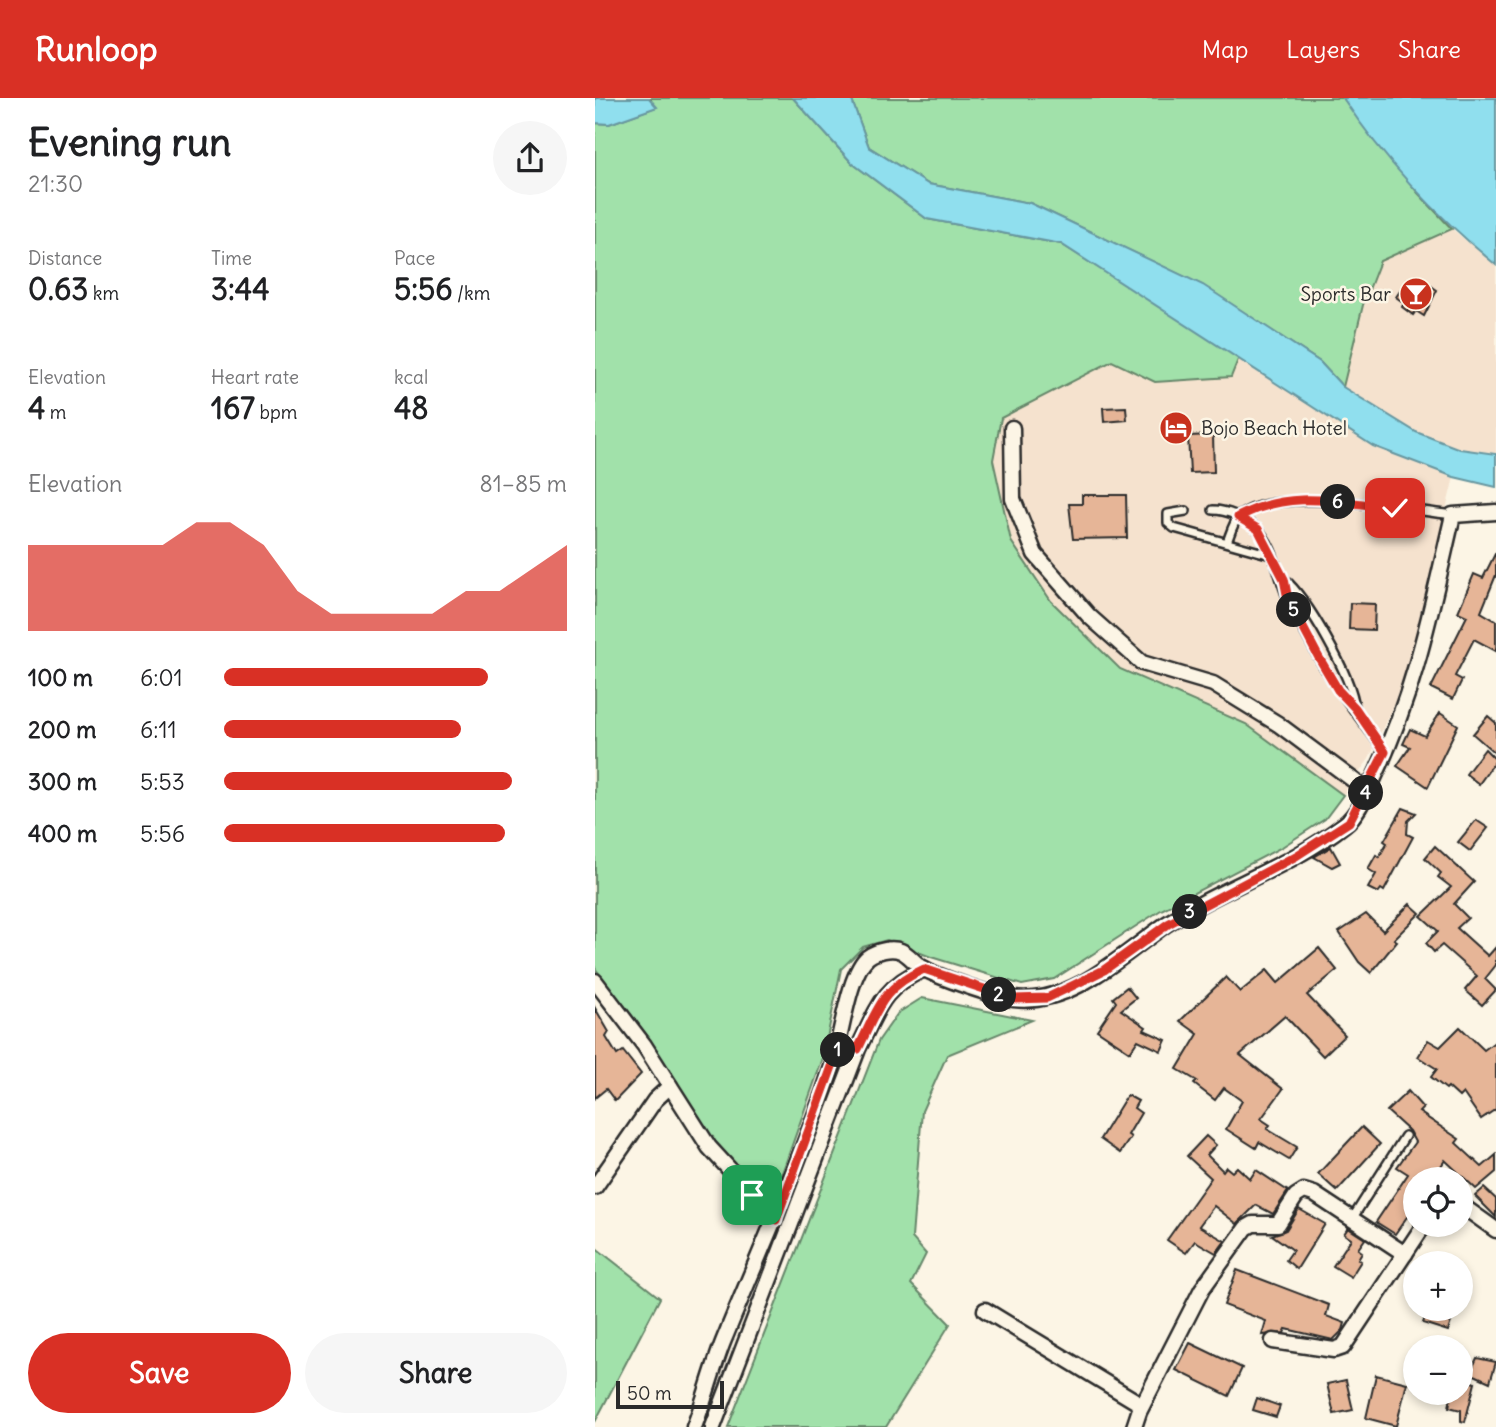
<!DOCTYPE html>
<html lang="en">
<head>
<meta charset="utf-8">
<style>
  :root { --surface:#fff; --page:#f6f6f6; --text:#202124; --muted:#757577; --accent:#d93025 }
  body { margin:0; font-family:Delius,sans-serif; background:var(--page); color:var(--text); height:100vh; display:flex; flex-direction:column; font-size:26px; white-space:nowrap }
  * { box-sizing:border-box; margin:0 }
  p { font-size:23px; color:var(--muted) }
  .icon { flex:none; width:38px; height:38px; fill:none; stroke:currentColor; stroke-width:2; stroke-linecap:round; stroke-linejoin:round }
  .map { position:relative; flex:1; overflow:hidden }
  .drawer { display:flex; flex-direction:column; background:var(--surface); width:595px }
  .drawer>* { flex:none }
  .buttons { position:absolute; left:808px; top:1069px; display:grid; gap:14px }
  .buttons a { display:grid; place-items:center; width:70px; height:70px; border-radius:50%; background:var(--surface); box-shadow:0 4px 10px #0003; font-size:35px }
  .scale { position:absolute; left:21px; bottom:18px; width:108px; box-sizing:border-box; padding-left:7px; border:4px solid #2b2b2b; border-top:0; font-size:19px; line-height:24px; white-space:nowrap; color:#2b2b2b; -webkit-text-stroke:5px #fcf5e5; paint-order:stroke }
  .pin { position:absolute; display:grid; place-items:center; width:60px; height:60px; color:#fff; margin:-30px; border-radius:14px; box-shadow:0 4px 10px #0006 }
  .km { position:absolute; width:35px; height:35px; margin:-18px; border-radius:50%; background:#222; color:#fff; font-size:19px; line-height:35px; text-align:center }
  .round { display:grid; place-items:center; flex:none; width:74px; height:74px; border-radius:37px; background:var(--page) }
  .overview { display:flex; align-items:center; justify-content:space-between; height:119px; padding:0 28px }
  h1 { font-size:38px; font-weight:800; line-height:52px }
  .stats { display:grid; grid-template-columns:repeat(3,1fr); gap:10px; height:119px; padding:7px 28px }
  .stats div { display:grid; align-content:center }
  .stats b { font-size:30px; font-weight:800 }
  .stats small { font-size:19px; font-weight:400 }
  .stats p { font-size:19px }
  .chart { height:196px; padding:14px 28px }
  .chart p { display:flex; justify-content:space-between }
  .chart svg { width:100%; height:126px; margin-top:7px; fill:var(--accent); opacity:.7 }
  .primary-button { display:flex; gap:14px; margin-top:auto; padding:14px 28px }
  .primary-button a { flex:1; height:80px; border-radius:42px; background:var(--accent); color:#fff; font-size:28px; font-weight:800; line-height:80px; text-align:center }
  .primary-button a+a { background:var(--page); color:var(--text) }
  ul { padding:0 28px; list-style:none; font-size:23px }
  li { display:grid; grid-template-columns:112px 84px 1fr; align-items:center; height:52px }
  li i { height:18px; border-radius:9px; background:var(--accent) }
  header { display:flex; align-items:center; gap:42px; box-sizing:border-box; height:98px; padding:0 35px; background:var(--accent); color:#fff }
  header strong { font-size:33px }
  nav { display:flex; gap:38px; margin-inline-start:auto; font-size:24px }
  main { display:flex; flex:1; min-height:0 }
  .map>svg:first-child { display:block }
  .built { fill:#f5e2ce }
  .green { fill:#a1e1aa; stroke:#66866a; stroke-width:2 }
  .water { fill:#90dfee; stroke:#6897a0; stroke-width:2 }
  .building { fill:#e6b597; stroke:#2b2b2b; stroke-width:2 }
  .lines { fill:none; stroke-linecap:round; stroke-linejoin:round }
  .lane-casing { stroke:#2b2b2b; stroke-width:12 }
  .street-casing { stroke:#2b2b2b; stroke-width:19 }
  .lane { stroke:#fcf5e5; stroke-width:7 }
  .street { stroke:#fcf5e5; stroke-width:14 }
  .route-casing { stroke:#fff; stroke-width:14 }
  .route { stroke:#d93025; stroke-width:9 }
  .labels { text-anchor:middle; dominant-baseline:central; stroke-width:5; stroke-linejoin:round; paint-order:stroke }
  .poi-label { font-size:19px; fill:#2b2b2b; stroke:#fcf5e5; text-anchor:end }
</style>
</head>
<body>
<header>
<strong>Runloop</strong>
<nav><a>Map</a><a>Layers</a><a>Share</a></nav>
</header>
<main>
<section class="drawer">
<div class="overview"><div><h1>Evening run</h1><p>21:30</p></div><a class="round"><svg class="icon" aria-label="share" viewBox="0 0 24 24"><path d="M12 15V3M7 8l5-5 5 5M5 13v7h14v-7"/></svg></a></div>
<div class="stats">
<div><p>Distance</p><b>0.63<small> km</small></b></div>
<div><p>Time</p><b>3:44</b></div>
<div><p>Pace</p><b>5:56<small> /km</small></b></div>
</div>
<div class="stats">
<div><p>Elevation</p><b>4<small> m</small></b></div>
<div><p>Heart rate</p><b>167<small> bpm</small></b></div>
<div><p>kcal</p><b>48</b></div>
</div>
<div class="chart"><p><span>Elevation</span>81–85 m</p>
<svg viewBox="0 0 160 44" preserveAspectRatio="none"><path d="M0 44V14L10 14L20 14L30 14L40 14L50 6L60 6L70 14L80 30L90 38L100 38L110 38L120 38L130 30L140 30L150 22L160 14V44z"/></svg>
</div>
<ul>
<li><b>100 m</b>6:01<i style="width:77%"></i></li>
<li><b>200 m</b>6:11<i style="width:69%"></i></li>
<li><b>300 m</b>5:53<i style="width:84%"></i></li>
<li><b>400 m</b>5:56<i style="width:82%"></i></li>
</ul>
<div class="primary-button"><a>Save</a><a>Share</a></div>
</section>
<div class="map">
<svg width="901" height="1329" viewBox="0 0 901 1329">
  <rect width="100%" height="100%" fill="#fcf5e5"/>
  <filter id="ink" filterUnits="userSpaceOnUse"><feTurbulence type="fractalNoise" baseFrequency=".0143" numOctaves="2"/><feDisplacementMap in="SourceGraphic" scale="14" xChannelSelector="R" yChannelSelector="G"/><feConvolveMatrix kernelMatrix="1 2 1 2 8 2 1 2 1" color-interpolation-filters="sRGB"/></filter>
  <g filter="url(#ink)">
    <g class="built">
      <path d="M857,131L901,167V356L865,351L821,334L748,289L768,207L785,163Z"/>
      <path d="M644,259L778,348L859,379L809,583L774,661L748,697L651,626L525,571L456,503L416,444L398,362L406,320L517,263L560,284L635,279Z"/>
    </g>
    <g class="green">
      <path d="M54,0H198L257,65L332,121L466,146L644,259L636,279L560,284L517,263L406,320L398,362L416,443L456,503L525,571L651,626L748,697L730,721L687,749L566,812L459,881L427,887L336,859L292,842L268,849L246,871L228,960L175,1109L124,1050L51,936L0,870V25L14,26L61,9Z"/>
      <path d="M256,0H748L823,95L857,131L785,163L768,207L748,289L725,264L607,187L435,105L333,86L274,49Z"/>
      <path d="M327,900L437,922L352,957L327,1013L317,1140L331,1156L316,1186L355,1226L291,1329H133L284,942L303,915Z"/>
      <path d="M0,1149L65,1200L0,1324Z"/>
    </g>
    <g class="water">
      <path d="M0,0H54L62,9L14,26L0,25Z"/>
      <path d="M198,0H256L274,49L333,86L435,105L608,187L725,264L748,289L821,334L865,351L901,356V389L859,379L778,348L466,146L332,121L257,65Z"/>
      <path d="M748,0H901V167C843,119 790,64 748,0Z"/>
    </g>
    <g class="building">
      <path d="M822,178L842,192L829,218L821,213L818,217L807,209L809,205L801,199L813,181L818,184Z"/>
      <path d="M531,309L532,322L509,324L508,310Z"/>
      <path d="M618,337L619,374L595,375L593,338Z"/>
      <path d="M487,397H531L532,440L478,441L474,406H487Z"/>
      <path d="M901,454V477L886,514L901,523V553L879,541L860,578L867,582L858,601L836,590L872,518L863,514L879,476L888,480Z"/>
      <path d="M755,505L780,506L779,532L754,531Z"/>
      <path d="M845,615L863,627L833,689L802,668L815,649L808,646L815,631L830,638Z"/>
      <path d="M893,618L901,625V656L878,636Z"/>
      <path d="M890,651L901,662L884,686L871,676Z"/>
      <path d="M808,710L821,715L813,723L812,736L818,739L789,793L786,791L783,795L773,790L781,776L773,771L781,757L784,759L792,745L789,743Z"/>
      <path d="M881,722L893,730L875,753L863,744Z"/>
      <path d="M840,748L879,784L859,806L873,820L862,830L893,858L901,849V867L890,881L901,892L887,907L870,892L882,878L847,847L839,854L831,845L843,833L826,818L856,789L843,779L846,775L830,760Z"/>
      <path d="M736,749L745,765L737,769L719,759Z"/>
      <path d="M815,806L825,815L799,841L802,843L776,875L764,864L744,834L771,816L788,833Z"/>
      <path d="M724,850L742,872L712,897L750,937L728,958L690,918L645,957L688,991L666,1021L675,1027L672,1031L702,1049L694,1062L664,1044L661,1050L631,1031L647,1003L629,990L620,1002L599,986L602,983L582,971L603,936L585,923L631,879L645,894L672,872L683,885Z"/>
      <path d="M532,889L541,900L526,912L551,929L549,932L571,942L566,953L543,942L535,954L502,932L521,904L518,900Z"/>
      <path d="M0,910L14,934L11,939L22,957L28,953L46,976L20,1003L11,991L0,1000Z"/>
      <path d="M865,929L889,952L901,943V1011L886,1021L868,995L864,999L853,989L851,991L836,979L842,971L823,959L833,942L845,949Z"/>
      <path d="M813,993L828,1010L824,1014L864,1041L861,1045L887,1069L901,1057V1074L881,1091L850,1062L837,1082H821V1106L800,1136L781,1124L813,1076L802,1069L820,1044L814,1033L792,1013Z"/>
      <path d="M532,997L543,1003L539,1010L546,1015L533,1037L536,1039L525,1055L505,1041Z"/>
      <path d="M767,1029L785,1046L742,1093L723,1076Z"/>
      <path d="M611,1038L621,1047L612,1057L628,1073L631,1069L637,1074L642,1069L655,1081L661,1072L693,1093L678,1116L661,1107L642,1126L619,1108L604,1128L630,1143L621,1155L600,1143L591,1155L572,1142L616,1080L592,1058Z"/>
      <path d="M889,1090L901,1101V1119L880,1098Z"/>
      <path d="M704,1111L730,1126L702,1171L691,1162L698,1152L677,1137L691,1132Z"/>
      <path d="M753,1130L770,1141L763,1151L767,1154L763,1161L766,1163L756,1179L738,1168L756,1141L749,1136Z"/>
      <path d="M642,1172L734,1207L731,1218L750,1225L748,1232L738,1242L691,1231L689,1235L667,1237L671,1223L629,1207Z"/>
      <path d="M833,1211L859,1215L853,1233L828,1225Z"/>
      <path d="M595,1245L647,1270L634,1298L581,1272Z"/>
      <path d="M882,1260L901,1264L895,1284L875,1275Z"/>
      <path d="M781,1277L812,1285L801,1328L771,1320Z"/>
      <path d="M866,1281L880,1285L870,1324L866,1323V1312L854,1309L857,1295H866Z"/>
      <path d="M751,1282L758,1312L739,1316L732,1286Z"/>
      <path d="M662,1300L685,1308L681,1319L658,1312Z"/>
    </g>
    <g class="lines">
      <defs>
        <g id="lane">
          <path d="M618,412C632,412 650,420 661,430C679,446 683,478 692,499C700,518 712,538 722,557C741,592 767,621 790,654"/>
          <path d="M591,413L573,416V425L579,430L676,457"/>
          <path d="M632,444C635,437 638,425 643,420C673,386 814,412 858,417"/>
          <path d="M689,481C712,500 757,579 760,610"/>
          <path d="M757,1121L810,1038"/>
        </g>
        <g id="street">
          <path d="M417,330L418,401L440,456L494,518L547,565L618,586L683,626L773,693"/>
          <path d="M0,883L49,947L114,1049L181,1122"/>
          <path d="M0,1089L60,1002L75,988"/>
          <path d="M866,1107L901,1132"/>
          <path d="M390,1212L547,1307"/>
          <path d="M678,1243L739,1252L748,1249L829,1127"/>
          <path d="M99,1329C110,1301 117,1272 128,1244C165,1153 206,1063 237,969C246,942 253,875 273,859C281,853 296,849 306,853C314,856 320,866 328,870C345,880 399,898 419,901C476,908 527,857 570,827C627,789 696,769 750,726C763,716 772,694 779,680C821,591 836,511 858,417L901,414"/>
          <path d="M118,1329L263,951C283,911 286,890 329,871"/>
          <path d="M539,1329L544,1314L607,1191L651,1130L658,1126H683L701,1098L709,1093L719,1096L810,1156"/>
        </g>
      </defs>
      <use href="#lane" class="lane-casing"/>
      <use href="#street" class="street-casing"/>
      <use href="#lane" class="lane"/>
      <use href="#street" class="street"/>
    </g>
  </g>
  <g class="lines" filter="url(#ink)">
    <defs>
      <path id="route" d="M157,1097L181,1122L246,944L263,951C283,911 286,890 329,871L419,901L452,900L479,887L509,872L573,826L701,758L754,724L790,654L760,610L743,592L723,558L693,501L689,481L663,431L643,419C695,391 743,404 800,410"/>
    </defs>
    <use href="#route" class="route-casing"/>
    <use href="#route" class="route"/>
  </g>
  <defs>
    <symbol id="bar-disc" viewBox="-11 -11 22 22"><circle r="9.5" fill="#c8321e" stroke="#fcf5e5"/><path d="M-6-5H6L.8 .8V4.5H3.5V6h-7V4.5H-.8V.8Z" fill="#fff"/></symbol>
    <symbol id="hotel-disc" viewBox="-11 -11 22 22"><circle r="9.5" fill="#c8321e" stroke="#fcf5e5"/><path d="M-6-4.5h1.5V1H6V5H4.5V3h-9V5H-6ZM-4 0a1.8 1.8 0 1 1 3.6 0ZM.5 0V-2.5h3Q6-2.5 6 0Z" fill="#fff"/></symbol>
  </defs>
  <g fill-rule="evenodd">
    <use href="#bar-disc" x="802" y="177" width="38" height="38"/>
    <use href="#hotel-disc" x="562" y="311" width="38" height="38"/>
  </g>
  <g class="labels">
    <g class="poi-label">
      <text x="796" y="196">Sports Bar</text>
      <text x="606" y="330" text-anchor="start">Bojo Beach Hotel</text>
    </g>
  </g>
</svg>
<div class="buttons">
<a><svg class="icon" aria-label="locate" viewBox="0 0 24 24"><circle cx="12" cy="12" r="6"/><path d="M12 2v4M12 18v4M2 12h4M18 12h4"/></svg></a>
<a>+</a>
<a>−</a>
</div>
<div class="scale">50 m</div>
<div class="pin" style="left:157px;top:1097px;background:#1e9e55"><svg class="icon" aria-label="arrive" viewBox="0 0 24 24"><path d="M6 21V4h12l-3 4 3 4H6"/></svg></div>
<div class="pin" style="left:800px;top:410px;background:#d93025"><svg class="icon" aria-label="check" viewBox="0 0 24 24"><path d="M5 12l5 5 9-10"/></svg></div>
<b class="km" style="left:243px;top:952px">1</b>
<b class="km" style="left:404px;top:897px">2</b>
<b class="km" style="left:595px;top:814px">3</b>
<b class="km" style="left:771px;top:695px">4</b>
<b class="km" style="left:699px;top:512px">5</b>
<b class="km" style="left:743px;top:404px">6</b>
</div>
</main>
</body>
</html>
